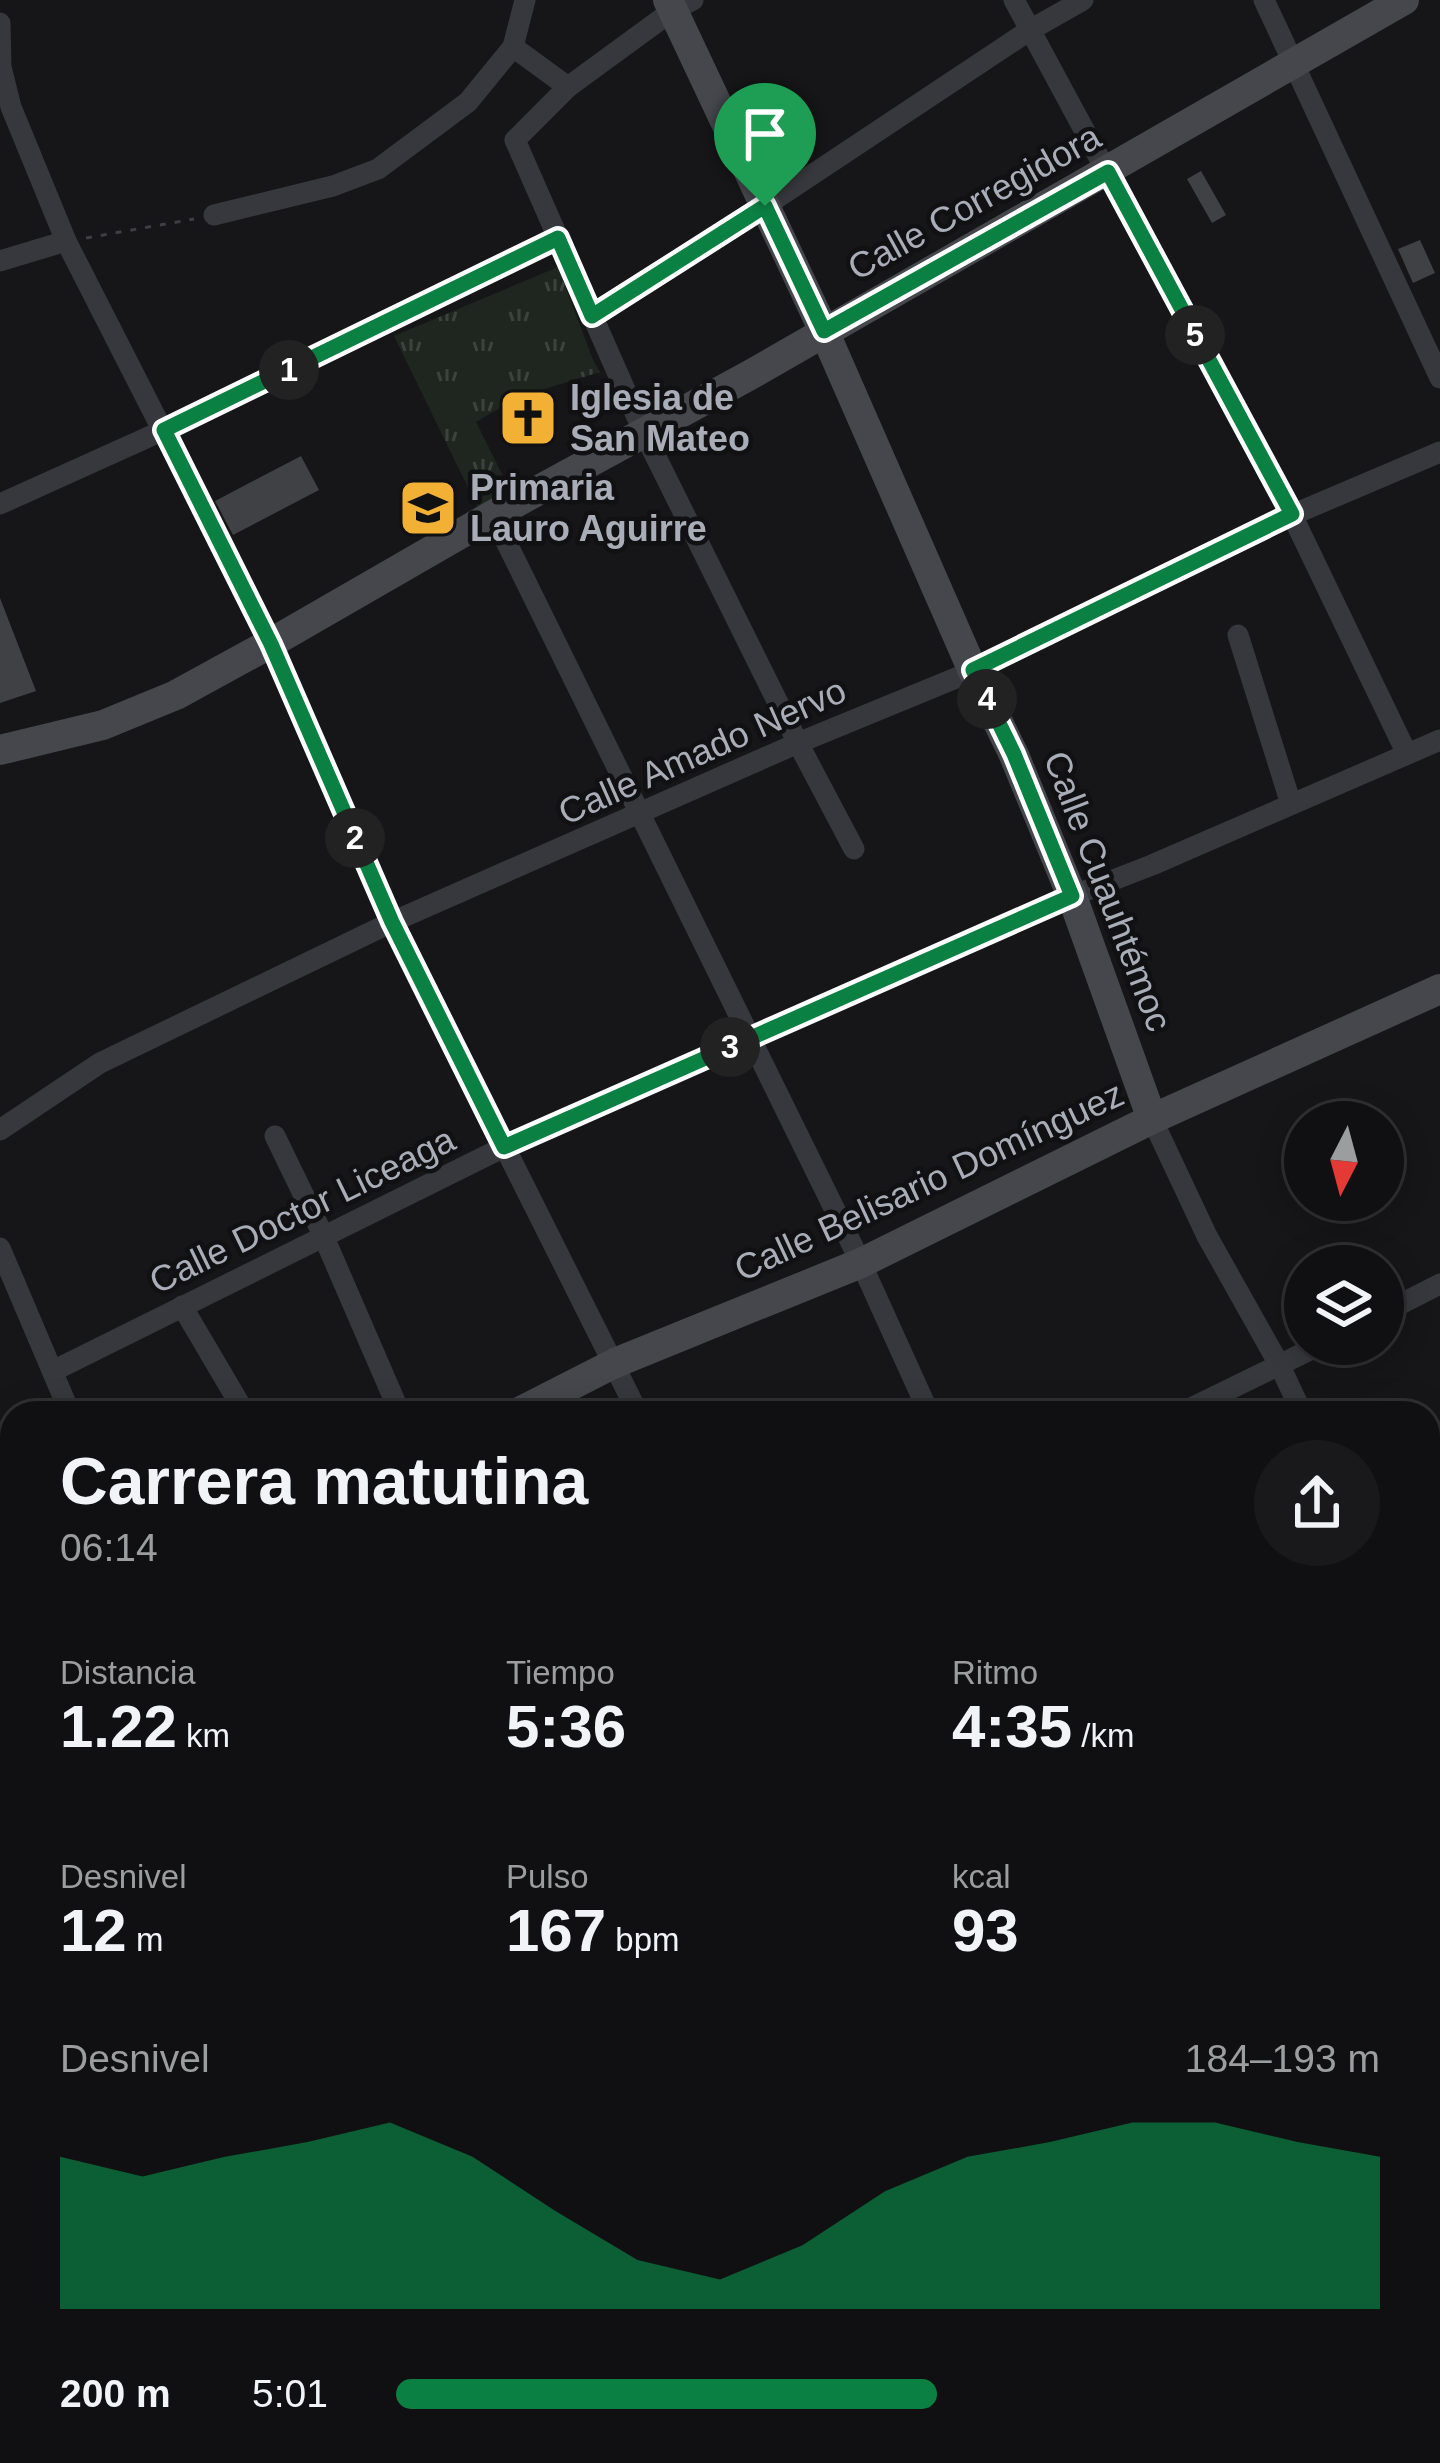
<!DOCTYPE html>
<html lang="es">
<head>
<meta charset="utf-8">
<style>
  :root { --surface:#101012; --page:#19191b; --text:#f1f3f6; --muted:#9c9d9f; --line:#303032; --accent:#0b8043 }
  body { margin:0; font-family:Helvetica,sans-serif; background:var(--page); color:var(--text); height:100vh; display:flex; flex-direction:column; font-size:45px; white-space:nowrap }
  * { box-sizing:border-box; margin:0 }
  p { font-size:39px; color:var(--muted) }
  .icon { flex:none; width:66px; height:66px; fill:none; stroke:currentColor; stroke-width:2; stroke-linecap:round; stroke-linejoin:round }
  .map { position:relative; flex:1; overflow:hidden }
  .sheet { position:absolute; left:0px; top:1401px; width:1440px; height:1062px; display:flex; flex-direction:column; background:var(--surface); border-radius:36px 36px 0 0; box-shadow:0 6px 30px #0003,0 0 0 3px var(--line) }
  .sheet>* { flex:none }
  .needle { width:78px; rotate:186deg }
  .controls { position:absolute; left:1284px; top:1101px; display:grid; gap:24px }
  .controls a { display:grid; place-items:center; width:120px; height:120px; border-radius:50%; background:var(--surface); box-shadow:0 6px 30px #0003,0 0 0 3px var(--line); font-size:60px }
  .pin { position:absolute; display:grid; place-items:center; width:102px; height:102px; color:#fff; margin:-123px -51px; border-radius:50% 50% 50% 0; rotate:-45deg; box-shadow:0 0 12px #0007 }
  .pin .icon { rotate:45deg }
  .km { position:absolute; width:60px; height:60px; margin:-30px; border-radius:50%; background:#222; color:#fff; font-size:33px; line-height:60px; text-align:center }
  .round { display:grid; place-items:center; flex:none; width:126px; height:126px; border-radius:63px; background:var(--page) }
  .headline { display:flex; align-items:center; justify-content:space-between; height:204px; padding:0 60px }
  h1 { font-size:66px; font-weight:800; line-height:90px }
  .metrics { display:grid; grid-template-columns:repeat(3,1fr); gap:18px; height:204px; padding:12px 60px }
  .metrics div { display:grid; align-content:center }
  .metrics b { font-size:60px; font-weight:800 }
  .metrics small { font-size:33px; font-weight:400 }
  .metrics p { font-size:33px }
  .chart { height:336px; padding:24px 60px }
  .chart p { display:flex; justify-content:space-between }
  .chart svg { width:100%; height:216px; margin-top:12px; fill:var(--accent); opacity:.7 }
  ul { padding:0 60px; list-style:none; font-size:39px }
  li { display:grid; grid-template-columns:192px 144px 1fr; align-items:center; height:90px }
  li i { height:30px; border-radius:15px; background:var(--accent) }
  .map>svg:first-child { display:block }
  .grass { fill:url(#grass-tufts) }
  .building { fill:#404145 }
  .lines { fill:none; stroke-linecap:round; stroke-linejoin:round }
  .path { stroke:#3d3f44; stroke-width:3; stroke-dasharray:6 9; stroke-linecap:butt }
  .street { stroke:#37383d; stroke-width:21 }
  .secondary { stroke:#45474d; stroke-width:30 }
  .primary { stroke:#53555c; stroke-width:33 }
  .route-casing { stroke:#fff; stroke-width:24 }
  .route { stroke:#0b8043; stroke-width:15 }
  .labels { text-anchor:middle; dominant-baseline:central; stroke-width:9; stroke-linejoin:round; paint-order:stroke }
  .street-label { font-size:36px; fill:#a8adb8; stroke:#111113 }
  .poi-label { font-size:36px; font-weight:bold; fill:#a8adb8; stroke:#111113; text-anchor:start }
</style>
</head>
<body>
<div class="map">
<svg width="1440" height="2463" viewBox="0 0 1440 2463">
  <defs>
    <pattern id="grass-tufts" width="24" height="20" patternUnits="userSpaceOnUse" patternTransform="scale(3)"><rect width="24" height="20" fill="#1e261f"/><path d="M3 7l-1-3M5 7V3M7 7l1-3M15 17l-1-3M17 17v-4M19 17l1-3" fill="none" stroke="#3c433d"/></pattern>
  </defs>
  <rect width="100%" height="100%" fill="#161618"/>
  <path class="grass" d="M558,267L593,360L600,372L518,397L476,422L513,496L480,512L394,336Z"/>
  <g class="building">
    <path d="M1201,171L1226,215L1212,223L1187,179Z"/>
    <path d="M1420,240L1435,273L1413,283L1398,249Z"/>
    <path d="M301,456L319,490L233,535L215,501Z"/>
    <path d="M0,598L36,691L0,703Z"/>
  </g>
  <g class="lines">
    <path class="path" d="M86,238L194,219"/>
    <g class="street">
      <path d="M693,0L672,11L568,87L515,140L644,433L798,743L854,849"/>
      <path d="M1014,0L1292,515L1407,754"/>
      <path d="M1264,0L1440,378"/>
      <path d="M0,23L1,67L11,107L66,241L271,643L392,922L638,1413"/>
      <path d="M513,47L568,87"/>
      <path d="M214,215L333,186L378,169L468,102L513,47L525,0"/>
      <path d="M0,261L66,241"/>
      <path d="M592,316L765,206L1030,30L1083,0"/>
      <path d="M0,504L164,430L558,239"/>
      <path d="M493,515L861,1263L929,1413"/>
      <path d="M1238,635L1291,804"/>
      <path d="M1152,1119L1207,1236L1280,1366L1302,1413"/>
      <path d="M0,1130L100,1063L392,922L798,743L973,671L1292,515L1440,452"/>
      <path d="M275,1136L323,1235L400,1413"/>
      <path d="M0,1248L70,1413"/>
      <path d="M182,1306L245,1413"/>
      <path d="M1383,1313L1440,1284"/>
      <path d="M53,1371L504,1147L1072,896L1152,865L1440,740"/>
      <path d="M1181,1413L1322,1344"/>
      <path d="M1428,1584L1440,1578"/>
      <path d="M1428,1689L1440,1715"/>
      <path d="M0,1779L12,1775"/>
      <path d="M0,1880L12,1896"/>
      <path d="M1428,1933L1440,1927"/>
      <path d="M0,2006L12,2003"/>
      <path d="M1428,2067L1440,2063"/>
      <path d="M1428,2138L1440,2162"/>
      <path d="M0,2175L12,2157"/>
      <path d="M4,2341L12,2374"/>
      <path d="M36,2451L39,2460L53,2451"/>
      <path d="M1036,2451V2463"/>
      <path d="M1158,2451L1162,2463"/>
      <path d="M1385,2451L1389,2463"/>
      <path d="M361,2463L386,2451"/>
      <path d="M567,2463L583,2451"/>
    </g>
    <g class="secondary">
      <path d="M668,0L824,331L973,671L1014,755L1072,896L1152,1119"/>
      <path d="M0,750L103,725L176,695L271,643L493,515L750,375L1404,0"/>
      <path d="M517,1413L615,1363L861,1263L1152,1119L1440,989"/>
      <path d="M0,1633L12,1629"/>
    </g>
    <g class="primary">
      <path d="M0,2117L12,2119"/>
      <path d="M242,2451L246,2463"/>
    </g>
  </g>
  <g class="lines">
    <defs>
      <path id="route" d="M1108,172L1292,514L973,670L1014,754L1072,896L504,1147L392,922L271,644L164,430L558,238L592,316L765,206L824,331Z"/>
    </defs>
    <use href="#route" class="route-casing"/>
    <use href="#route" class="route"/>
  </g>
  <defs>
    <symbol id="church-square" viewBox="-11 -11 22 22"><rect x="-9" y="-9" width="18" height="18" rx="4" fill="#f2b134" stroke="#111113"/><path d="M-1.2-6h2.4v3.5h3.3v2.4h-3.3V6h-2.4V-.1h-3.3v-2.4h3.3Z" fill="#111"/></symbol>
    <symbol id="school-square" viewBox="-11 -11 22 22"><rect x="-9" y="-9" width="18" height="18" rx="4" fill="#f2b134" stroke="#111113"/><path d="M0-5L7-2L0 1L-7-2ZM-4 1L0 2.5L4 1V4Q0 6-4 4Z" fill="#111"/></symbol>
  </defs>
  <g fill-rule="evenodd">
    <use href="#church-square" x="495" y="385" width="66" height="66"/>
    <use href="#school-square" x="395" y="475" width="66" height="66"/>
  </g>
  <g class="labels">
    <g class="street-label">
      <text transform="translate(974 202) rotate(-29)">Calle Corregidora</text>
      <text transform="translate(702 751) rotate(-24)">Calle Amado Nervo</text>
      <text transform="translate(1108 891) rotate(69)">Calle Cuauhtémoc</text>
      <text transform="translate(929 1181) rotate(-25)">Calle Belisario Domínguez</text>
      <text transform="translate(302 1210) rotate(-26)">Calle Doctor Liceaga</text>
    </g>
    <g class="poi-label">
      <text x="570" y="397">Iglesia de<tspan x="570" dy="41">San Mateo</tspan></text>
      <text x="470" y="487">Primaria<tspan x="470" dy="41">Lauro Aguirre</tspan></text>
    </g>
  </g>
</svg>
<div class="controls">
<a><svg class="needle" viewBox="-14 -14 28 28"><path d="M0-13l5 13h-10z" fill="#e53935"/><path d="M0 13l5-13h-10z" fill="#9c9d9f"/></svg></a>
<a><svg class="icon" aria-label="layers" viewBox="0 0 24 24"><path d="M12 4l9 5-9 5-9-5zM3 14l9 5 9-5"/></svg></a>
</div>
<div class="pin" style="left:765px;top:206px;background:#1e9e55"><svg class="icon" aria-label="arrive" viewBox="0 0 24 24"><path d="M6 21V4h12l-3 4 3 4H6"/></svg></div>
<b class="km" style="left:289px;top:370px">1</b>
<b class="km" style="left:355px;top:838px">2</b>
<b class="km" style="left:730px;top:1047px">3</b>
<b class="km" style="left:987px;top:699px">4</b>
<b class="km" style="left:1195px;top:335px">5</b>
<section class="sheet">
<div class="headline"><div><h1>Carrera matutina</h1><p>06:14</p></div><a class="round"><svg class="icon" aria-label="share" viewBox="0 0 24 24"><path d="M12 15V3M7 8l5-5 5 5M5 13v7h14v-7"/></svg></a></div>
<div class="metrics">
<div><p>Distancia</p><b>1.22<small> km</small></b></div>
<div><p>Tiempo</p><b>5:36</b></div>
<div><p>Ritmo</p><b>4:35<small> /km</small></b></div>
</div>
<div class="metrics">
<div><p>Desnivel</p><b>12<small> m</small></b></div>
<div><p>Pulso</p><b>167<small> bpm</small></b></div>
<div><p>kcal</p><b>93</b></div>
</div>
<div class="chart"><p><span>Desnivel</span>184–193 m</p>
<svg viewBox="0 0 160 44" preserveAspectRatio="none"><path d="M0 44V13L10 17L20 13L30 10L40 6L50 13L60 24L70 34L80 38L90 31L100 20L110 13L120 10L130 6L140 6L150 10L160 13V44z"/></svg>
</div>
<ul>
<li><b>200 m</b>5:01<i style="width:55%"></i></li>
</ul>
</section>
</div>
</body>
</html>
